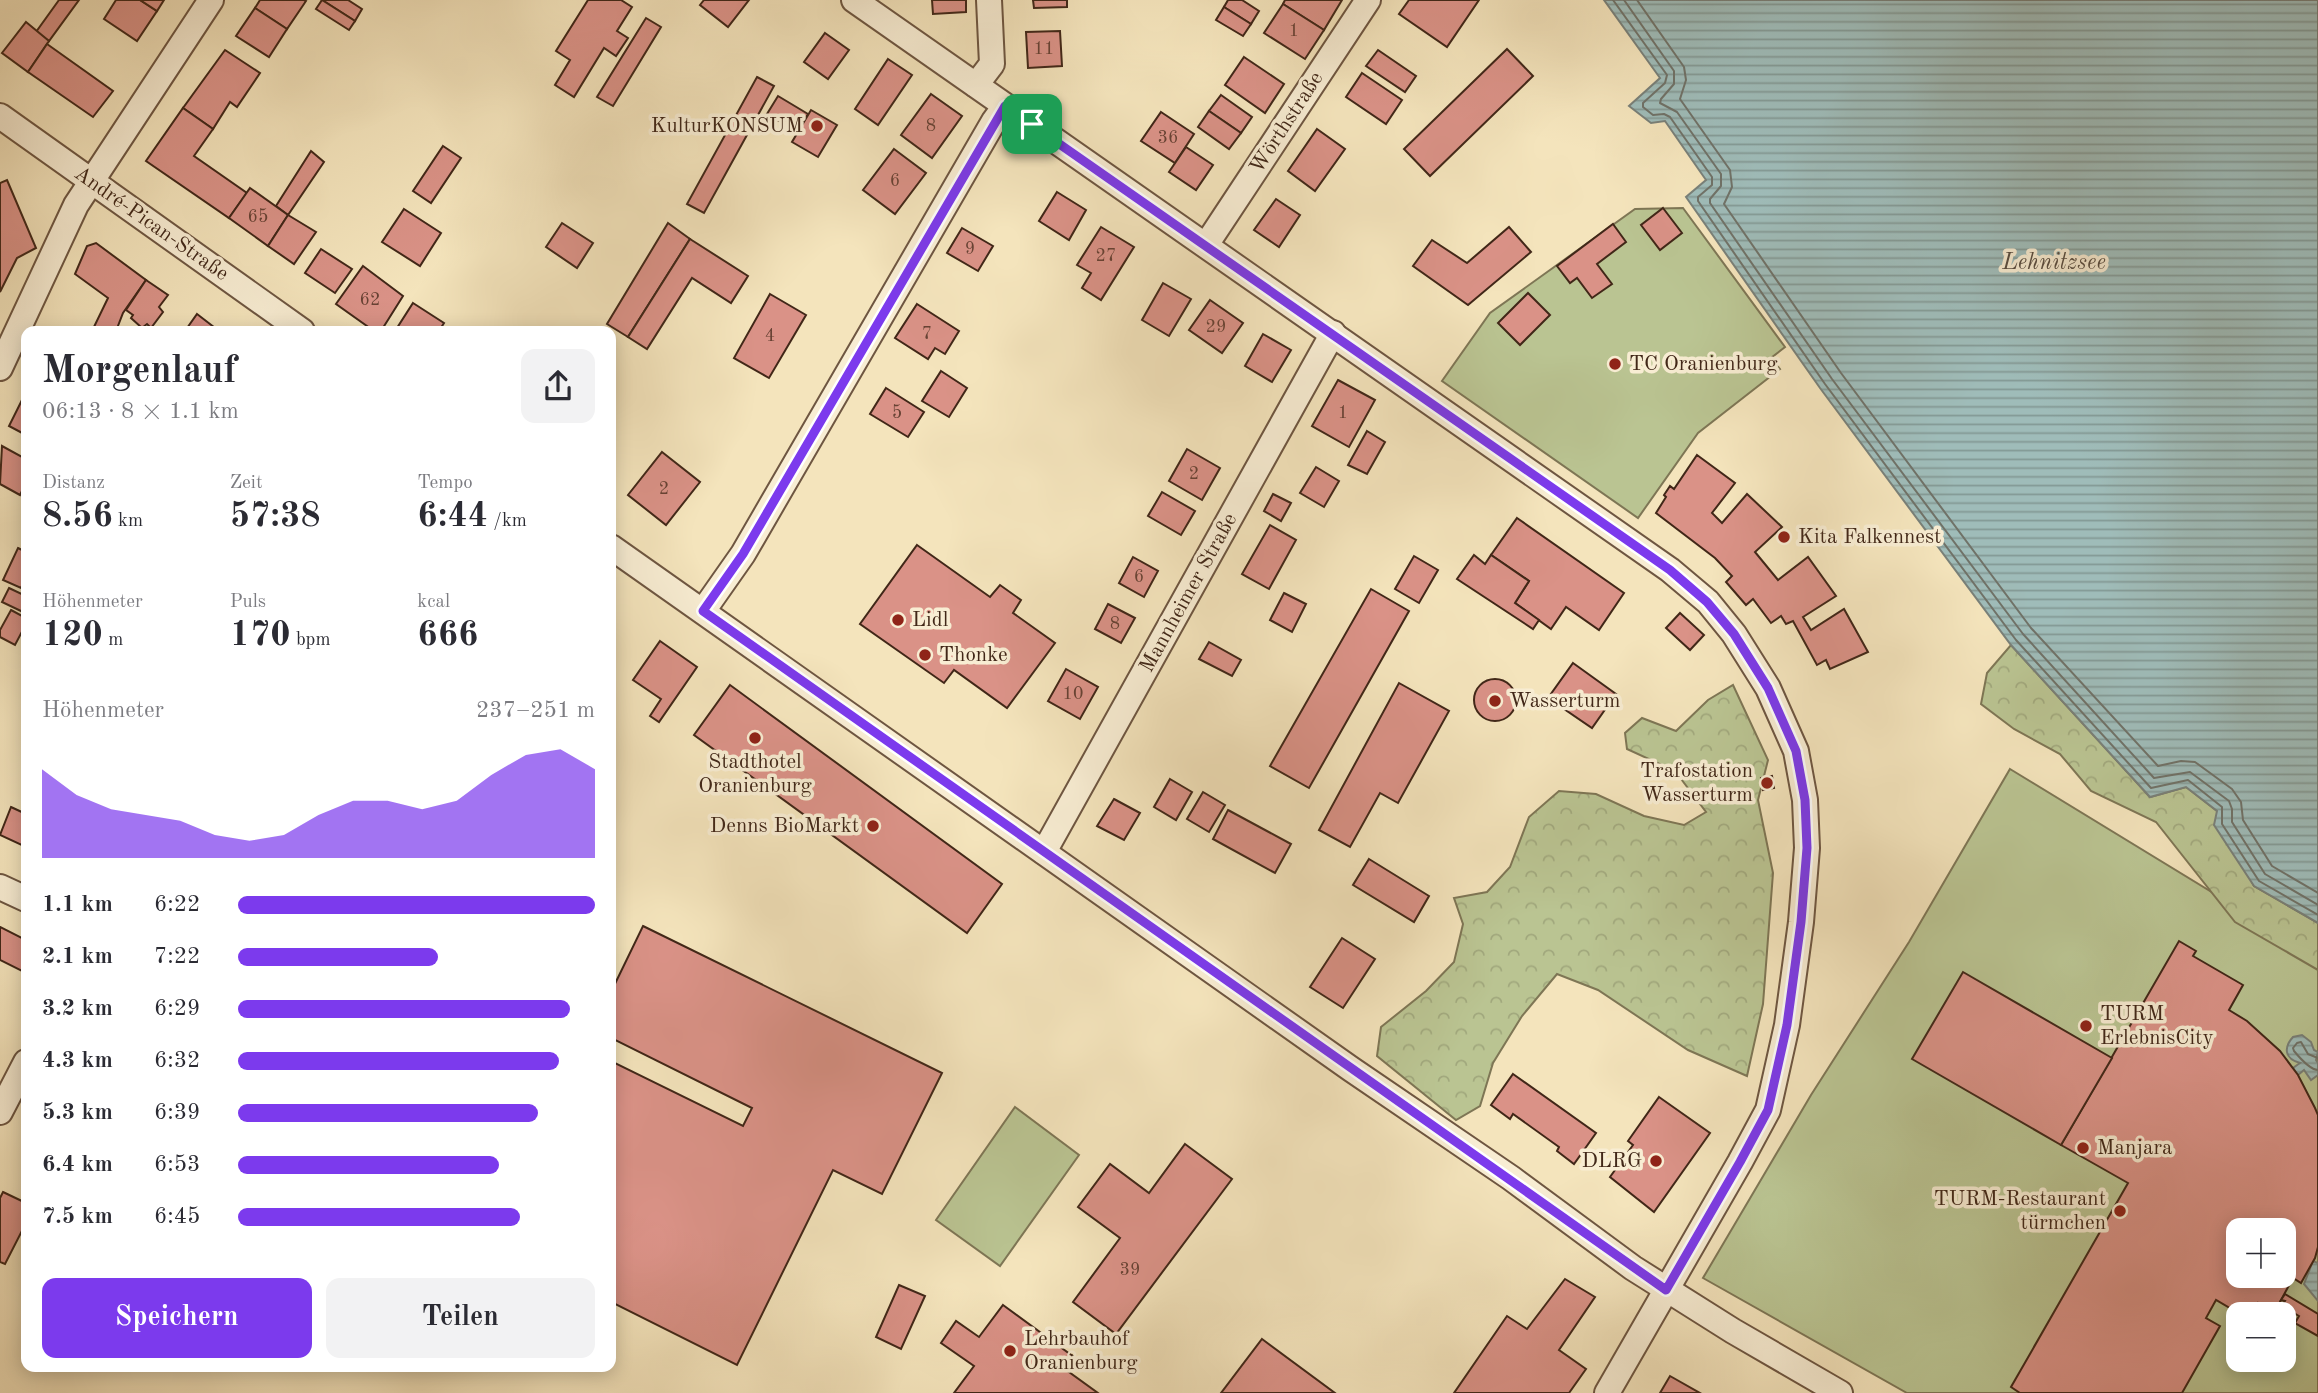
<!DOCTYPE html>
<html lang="de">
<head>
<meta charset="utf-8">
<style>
  :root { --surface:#fff; --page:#f2f2f3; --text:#2b2b33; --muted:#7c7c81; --accent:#7c3aed }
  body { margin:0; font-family:"Old Standard TT",serif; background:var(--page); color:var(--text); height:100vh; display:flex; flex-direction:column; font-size:26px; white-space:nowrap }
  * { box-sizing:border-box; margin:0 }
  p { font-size:23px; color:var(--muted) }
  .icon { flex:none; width:38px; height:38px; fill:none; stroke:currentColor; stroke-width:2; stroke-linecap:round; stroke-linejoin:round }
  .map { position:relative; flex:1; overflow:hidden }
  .panel { position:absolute; left:21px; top:326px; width:595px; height:1046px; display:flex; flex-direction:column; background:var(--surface); border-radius:14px; box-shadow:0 4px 18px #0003 }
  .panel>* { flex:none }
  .fabs { position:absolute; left:2226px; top:1218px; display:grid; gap:14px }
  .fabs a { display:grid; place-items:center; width:70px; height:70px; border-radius:14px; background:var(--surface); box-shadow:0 4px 18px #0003; font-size:35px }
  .pin { position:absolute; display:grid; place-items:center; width:60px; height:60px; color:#fff; margin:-30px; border-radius:14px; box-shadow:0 4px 10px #0006 }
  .round { display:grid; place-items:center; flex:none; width:74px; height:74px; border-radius:14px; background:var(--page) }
  .headline { display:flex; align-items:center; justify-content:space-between; height:119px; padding:0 21px }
  h1 { font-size:38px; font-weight:700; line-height:52px }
  .metrics { display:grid; grid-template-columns:repeat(3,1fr); gap:10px; height:119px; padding:7px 21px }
  .metrics div { display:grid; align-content:center }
  .metrics b { font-size:35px; font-weight:700 }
  .metrics small { font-size:19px; font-weight:400 }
  .metrics p { font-size:19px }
  .chart { height:196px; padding:14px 21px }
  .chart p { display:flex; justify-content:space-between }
  .chart svg { width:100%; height:126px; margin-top:7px; fill:var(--accent); opacity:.7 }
  .action { display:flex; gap:14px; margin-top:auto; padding:14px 21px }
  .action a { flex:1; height:80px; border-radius:14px; background:var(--accent); color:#fff; font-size:28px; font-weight:700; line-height:80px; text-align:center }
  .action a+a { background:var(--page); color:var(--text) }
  ul { padding:0 21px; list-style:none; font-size:23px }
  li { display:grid; grid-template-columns:112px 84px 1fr; align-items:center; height:52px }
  li i { height:18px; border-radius:9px; background:var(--accent) }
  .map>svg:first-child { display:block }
  .grass { fill:#bac492; stroke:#7e7655; stroke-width:2; fill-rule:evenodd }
  .forest { fill:url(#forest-crowns); stroke:#7e7655; stroke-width:2 }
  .water { fill:url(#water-rules); stroke:#798079; stroke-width:2 }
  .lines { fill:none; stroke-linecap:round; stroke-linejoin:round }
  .shore { stroke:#707268; stroke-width:2 }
  .building { fill:#da9287; stroke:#412718; stroke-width:2; fill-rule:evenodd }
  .minor-casing { stroke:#6e5641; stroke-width:28 }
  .minor { stroke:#f8edd3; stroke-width:24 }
  .route-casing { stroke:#fff; stroke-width:14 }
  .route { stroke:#7c3aed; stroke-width:9 }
  .poi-dot { fill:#8f2418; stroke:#f8edd3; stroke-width:2.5 }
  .labels { text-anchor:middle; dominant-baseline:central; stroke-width:7; stroke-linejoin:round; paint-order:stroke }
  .number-label { font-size:18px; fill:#674234 }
  .street-label { font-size:21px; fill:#412718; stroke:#f8edd3 }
  .poi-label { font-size:21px; fill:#412718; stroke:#f8edd3; text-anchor:start }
  .water-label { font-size:23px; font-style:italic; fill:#584c40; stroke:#f8edd3 }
</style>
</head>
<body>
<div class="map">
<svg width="2318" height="1393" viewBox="0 0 2318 1393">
  <defs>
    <pattern id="forest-crowns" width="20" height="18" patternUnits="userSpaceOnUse" patternTransform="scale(1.75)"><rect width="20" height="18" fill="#bac492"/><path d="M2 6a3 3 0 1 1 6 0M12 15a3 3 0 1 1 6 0" fill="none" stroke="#a1a87d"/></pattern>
    <pattern id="water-rules" width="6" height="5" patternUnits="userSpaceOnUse" patternTransform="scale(1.75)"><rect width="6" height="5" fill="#9fbcb9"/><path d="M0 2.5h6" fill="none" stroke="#839995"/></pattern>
  </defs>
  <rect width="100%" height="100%" fill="#f4e4bc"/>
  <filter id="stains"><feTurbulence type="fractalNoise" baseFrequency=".00286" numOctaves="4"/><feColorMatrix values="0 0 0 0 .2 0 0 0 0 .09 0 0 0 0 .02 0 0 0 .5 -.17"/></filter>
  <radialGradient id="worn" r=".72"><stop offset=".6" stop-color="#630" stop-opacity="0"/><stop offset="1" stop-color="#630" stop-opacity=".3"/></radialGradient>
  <g class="grass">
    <path d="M1683,208L1785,347L1771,358L1780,369L1698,433L1638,518L1442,381L1490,313L1635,209Z"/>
    <path d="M2010,769L2318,957V1393H1907L1703,1278L1811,1095L1909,942ZM2238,1230H2284V1276H2238ZM2238,1314H2284V1360H2238Z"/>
    <path d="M1015,1107L1079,1155L1000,1266L936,1220Z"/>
  </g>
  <g class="forest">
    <path d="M2011,645L2150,797L2186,787L2217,811L2254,886L2318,923V970L2235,922L2156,822L2091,791L2060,754L2014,729L1981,704L1987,673Z"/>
    <path d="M1733,685L1768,760L1758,800L1773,873L1763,1004L1747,1076L1688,1050L1598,990L1557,974L1522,1016L1493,1063L1480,1106L1456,1120L1377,1056L1381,1027L1426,991L1454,962L1463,924L1454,898L1487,892L1510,867L1529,817L1559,791L1596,794L1644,816L1684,825L1706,812L1675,771L1627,749L1625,733L1642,718L1676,731L1708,700Z"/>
  </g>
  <g class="water">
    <path d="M1604,0H2318V923L2254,886L2214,825L2217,811L2186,787L2150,797L2011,645L1820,388L1686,197L1706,180L1665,121L1651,123L1629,106L1660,78Z"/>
    <path d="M2302,1035L2311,1042L2314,1050L2318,1052L2316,1060L2318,1063V1075L2311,1080L2304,1070L2298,1075L2293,1068L2300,1063C2285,1059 2283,1048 2293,1037Z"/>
    <path d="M2313,1261L2318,1263V1301L2304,1284Z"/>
  </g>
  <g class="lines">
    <g class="shore">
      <path d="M1613,0L1667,75L1665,83L1643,103V107L1653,115L1664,114L1670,117L1712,177V185L1698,197V201L1825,384L2016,640L2151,788L2188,780L2222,807V824L2259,881L2318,915"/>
      <path d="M1624,0L1674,71V84L1661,99L1660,103L1677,112L1721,174V186L1710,199V203L1832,379L2023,634L2154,778L2190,772L2229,801L2232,809V822L2265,874L2318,905"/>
      <path d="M1637,0L1684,67L1686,80L1680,99L1730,170L1732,187L1724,204L1841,373L2031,628L2158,766L2181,761L2195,762L2232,789L2241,802L2243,820L2272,866L2318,893"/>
      <path d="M2318,1058L2308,1054L2301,1042L2297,1043L2293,1048L2294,1051C2299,1057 2311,1070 2318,1070"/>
    </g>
  </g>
  <g class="building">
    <path d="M59,0H79L49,41L36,32Z"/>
    <path d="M116,0H140L157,11L137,41L104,19Z"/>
    <path d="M140,0H164L157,11Z"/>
    <path d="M260,0H304L306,1L287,29L255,8Z"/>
    <path d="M322,0H348L362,9L355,21Z"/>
    <path d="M322,0L355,21L349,30L316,9Z"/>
    <path d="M588,0H621L632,7L617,31L628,38L616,56L604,48L574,97L555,85L570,60L556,51Z"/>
    <path d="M704,0H749L728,27L700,5Z"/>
    <path d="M932,0H966V12L933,14Z"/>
    <path d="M1033,0H1067V7L1034,8Z"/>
    <path d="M1228,0H1242L1259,11L1251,24L1224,7Z"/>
    <path d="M1285,0H1342L1324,30L1283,4Z"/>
    <path d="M1409,0H1479L1447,47L1399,14Z"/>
    <path d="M1283,4L1324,30L1305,59L1264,33Z"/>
    <path d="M1224,7L1251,24L1243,36L1216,20Z"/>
    <path d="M255,8L287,29L269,57L236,36Z"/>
    <path d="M646,18L661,27L613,106L597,97Z"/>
    <path d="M26,22L49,41L28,72L2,53Z"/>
    <path d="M1060,31L1062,66L1028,68L1026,32Z"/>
    <path d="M825,33L849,50L828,79L804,62Z"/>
    <path d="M47,44L113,91L93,117L28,72Z"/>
    <path d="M1507,49L1533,76L1430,176L1404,149Z"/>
    <path d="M225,50L260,73L237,107L230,102L213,129L183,108Z"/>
    <path d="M1378,50L1416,76L1405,92L1366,66Z"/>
    <path d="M1244,57L1284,84L1265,113L1225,85Z"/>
    <path d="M888,59L912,75L878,125L855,109Z"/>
    <path d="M1362,73L1402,100L1386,124L1346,97Z"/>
    <path d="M757,77L774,86L704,213L687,204Z"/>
    <path d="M931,94L962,116L932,158L901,135Z"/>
    <path d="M1221,95L1252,117L1241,133L1209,111Z"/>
    <path d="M778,96L808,114L797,132L767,114Z"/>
    <path d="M183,108L213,129L194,156L247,193L229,218L146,161Z"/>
    <path d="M811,110L837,125L818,157L792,142Z"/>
    <path d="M1209,111L1241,133L1229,149L1198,127Z"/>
    <path d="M1161,112L1194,134L1175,163L1141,141Z"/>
    <path d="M1317,129L1345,149L1315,191L1288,171Z"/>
    <path d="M443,146L461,158L431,203L413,191Z"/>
    <path d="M1186,147L1213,165L1196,190L1169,172Z"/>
    <path d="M894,149L926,173L895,214L863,190Z"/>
    <path d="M311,151L324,162L288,215L276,206Z"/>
    <path d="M7,180L36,248L17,258L0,292V183Z"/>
    <path d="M250,188L288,215L268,246L229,218Z"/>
    <path d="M1057,192L1086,210L1069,240L1039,221Z"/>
    <path d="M1276,199L1300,215L1279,247L1254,230Z"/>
    <path d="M1663,208L1682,233L1660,250L1641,225Z"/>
    <path d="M404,209L441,233L420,266L382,242Z"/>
    <path d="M288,215L316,232L294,264L268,246Z"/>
    <path d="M562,223L593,243L577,268L546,247Z"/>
    <path d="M668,223L690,239L628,337L607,324Z"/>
    <path d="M1613,224L1626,242L1597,264L1612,284L1592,298L1577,278L1570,283L1557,266Z"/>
    <path d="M1101,227L1134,247L1101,300L1082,288L1091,273L1077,265Z"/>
    <path d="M1509,227L1531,252L1468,305L1413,266L1432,240L1467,263Z"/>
    <path d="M962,228L993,246L978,271L947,253Z"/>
    <path d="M690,239L748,276L731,303L692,278L647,349L628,337Z"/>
    <path d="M96,243L146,280L123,313L116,331H92L108,298L75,274L87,246Z"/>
    <path d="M321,249L352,269L335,293L305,273Z"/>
    <path d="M363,266L403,296L381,331H374L336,304Z"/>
    <path d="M146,280L168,295L159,307L163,312L151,328L147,324L142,328L131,318L133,315L126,310Z"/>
    <path d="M1163,283L1191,299L1169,336L1142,320Z"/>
    <path d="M1528,293L1550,315L1520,345L1498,323Z"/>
    <path d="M770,294L806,315L769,378L734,358Z"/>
    <path d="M1210,300L1243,323L1222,353L1189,330Z"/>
    <path d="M413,303L444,323L439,331H402L397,328Z"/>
    <path d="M917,304L959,331L945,354L935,348L928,359L895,338Z"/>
    <path d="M197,314L219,331H185Z"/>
    <path d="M1263,334L1291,350L1272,382L1245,366Z"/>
    <path d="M941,371L967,388L949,417L922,401Z"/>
    <path d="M1338,380L1375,400L1349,447L1312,426Z"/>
    <path d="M886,388L924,412L908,437L870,414Z"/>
    <path d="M25,394L26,395V435L9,426Z"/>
    <path d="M1367,431L1385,442L1367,474L1348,465Z"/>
    <path d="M2,446L26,459V483L20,495L0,484Z"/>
    <path d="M1187,449L1220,468L1202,500L1169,481Z"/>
    <path d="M662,452L700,482L666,525L628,495Z"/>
    <path d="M1697,455L1735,483L1712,513L1722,523L1747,494L1782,527L1755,552L1778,580L1808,557L1836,596L1803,617L1811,630L1844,609L1868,652L1830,669L1826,660L1817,665L1793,621L1786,624L1781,616L1771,623L1753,599L1746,605L1726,582L1732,576L1715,558L1656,513L1666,497L1664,495L1670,486L1674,489Z"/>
    <path d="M1316,467L1339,481L1324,507L1300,493Z"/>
    <path d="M1162,492L1195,511L1181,535L1148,516Z"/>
    <path d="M1273,494L1291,503L1281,521L1264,511Z"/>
    <path d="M1517,518L1624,593L1599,630L1566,607L1551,629L1515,603L1529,581L1491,555Z"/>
    <path d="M1270,525L1296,540L1269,589L1242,574Z"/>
    <path d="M917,545L990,597L1000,585L1021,600L1013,613L1055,643L1007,708L954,670L944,683L860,624Z"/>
    <path d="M18,548L26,552V577L21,588L3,580Z"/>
    <path d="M1474,555L1485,564L1491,555L1529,581L1515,603L1539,620L1533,629L1457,579Z"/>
    <path d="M1414,556L1438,570L1419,603L1395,589Z"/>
    <path d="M1133,557L1158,571L1144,597L1119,583Z"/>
    <path d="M9,588L26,596L23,612L2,602Z"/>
    <path d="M1371,589L1409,611L1309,788L1270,766Z"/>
    <path d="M1284,593L1306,604L1292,632L1270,620Z"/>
    <path d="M1108,604L1135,618L1121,643L1095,629Z"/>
    <path d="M11,610L26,618V624L15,645L0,637V630Z"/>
    <path d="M1680,613L1704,635L1690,650L1666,628Z"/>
    <path d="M660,641L697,667L659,722L650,716L661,699L633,680Z"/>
    <path d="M1209,642L1241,660L1232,676L1199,659Z"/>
    <path d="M1573,663L1616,694L1592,728L1548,698Z"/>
    <path d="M1066,669L1098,687L1080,719L1048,701Z"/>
    <circle cx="1495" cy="700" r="21"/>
    <path d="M1399,683L1449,711L1398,803L1380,793L1350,847L1319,830Z"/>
    <path d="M730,685L1002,884L967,933L694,735Z"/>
    <path d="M1772,776L1774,788L1763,790L1761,778Z"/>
    <path d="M1170,779L1192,792L1176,820L1154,807Z"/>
    <path d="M1203,792L1225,805L1209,832L1187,819Z"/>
    <path d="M1114,799L1140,813L1124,840L1097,826Z"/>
    <path d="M11,807L26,814V847L0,835Z"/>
    <path d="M1228,810L1291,844L1275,873L1213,839Z"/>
    <path d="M1369,859L1429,896L1414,922L1353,885Z"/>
    <path d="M643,926L942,1073L882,1194L833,1170L737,1365L611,1302V1061L743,1126L752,1108L611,1038V992Z"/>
    <path d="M0,927L26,940V973L0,960Z"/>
    <path d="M1342,938L1375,959L1343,1008L1310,987Z"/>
    <path d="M2179,941L2196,951L2193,956L2243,985L2229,1010L2247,1021L2280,1051L2298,1075L2315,1108L2318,1115V1247L2315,1258L2301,1283L2293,1278L2274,1313L2258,1303L2252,1314H2240L2216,1300L2206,1318L2220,1326L2182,1393H2020L2011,1387L2128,1183L2061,1145ZM2238,1230H2284V1276H2238Z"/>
    <path d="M1963,972L2112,1058L2061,1145L1912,1059Z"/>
    <path d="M1513,1074L1596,1133L1574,1164L1557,1151L1559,1147L1513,1114L1510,1119L1491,1105Z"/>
    <path d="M1659,1097L1710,1133L1654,1212L1610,1177L1633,1145L1628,1141Z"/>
    <path d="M1185,1144L1232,1179L1116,1334L1073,1302L1120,1238L1078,1207L1110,1164L1149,1193Z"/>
    <path d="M3,1192L26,1203V1223L5,1264L0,1262V1198Z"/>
    <path d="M1565,1279L1595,1297L1559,1350L1586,1369L1569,1393H1454L1507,1316L1527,1329Z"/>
    <path d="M899,1285L925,1296L901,1349L876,1337Z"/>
    <path d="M2285,1294L2318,1314V1336L2295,1323L2299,1316L2282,1306L2285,1301L2281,1300Z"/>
    <path d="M1003,1305L1078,1360L1069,1372L1098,1393H954L974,1366L941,1343L956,1321L979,1337Z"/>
    <path d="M1262,1339L1335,1393H1221Z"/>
    <path d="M1670,1376L1700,1393H1660Z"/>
  </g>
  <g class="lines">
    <defs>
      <g id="minor">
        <path d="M854,0L1670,570L1708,602L1734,634L1768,688L1796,751L1805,800L1807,848L1801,922L1787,1025L1768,1110L1740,1162L1607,1393"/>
        <path d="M976,85L992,64L989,0"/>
        <path d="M0,116L302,331"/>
        <path d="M1206,245L1368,0"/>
        <path d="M0,368L76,205L211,0"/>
        <path d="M611,547L1351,1069L1511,1178L1633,1268L1733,1331L1840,1393"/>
        <path d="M703,611L743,554L994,121L1005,106"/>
        <path d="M1044,852L1333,333"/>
        <path d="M0,887L26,899"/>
        <path d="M0,1112L26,1062"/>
      </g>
    </defs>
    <use href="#minor" class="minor-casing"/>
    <use href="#minor" class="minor"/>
  </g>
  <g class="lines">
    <defs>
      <path id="route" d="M1005,106L1670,570L1707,602L1734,634L1768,688L1796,751L1805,800L1807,848L1801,922L1787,1025L1768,1110L1740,1162L1666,1290L703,611L743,554Z"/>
    </defs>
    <use href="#route" class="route-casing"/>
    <use href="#route" class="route"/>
  </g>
  <g class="poi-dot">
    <circle cx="817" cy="126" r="7"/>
    <circle cx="1615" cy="364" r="7"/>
    <circle cx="1784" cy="537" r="7"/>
    <circle cx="898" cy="620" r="7"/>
    <circle cx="925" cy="655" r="7"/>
    <circle cx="1495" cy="701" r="7"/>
    <circle cx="755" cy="738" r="7"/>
    <circle cx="1767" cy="783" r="7"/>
    <circle cx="873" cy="826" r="7"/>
    <circle cx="2086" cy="1026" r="7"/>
    <circle cx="2083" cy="1148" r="7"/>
    <circle cx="1656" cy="1161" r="7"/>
    <circle cx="2120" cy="1211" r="7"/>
    <circle cx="1010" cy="1351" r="7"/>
  </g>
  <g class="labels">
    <g class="number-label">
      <text x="1294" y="31">1</text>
      <text x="1044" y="49">11</text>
      <text x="931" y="126">8</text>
      <text x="1168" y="138">36</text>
      <text x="895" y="181">6</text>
      <text x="258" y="217">65</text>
      <text x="970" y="249">9</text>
      <text x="1106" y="256">27</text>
      <text x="370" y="300">62</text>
      <text x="1216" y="327">29</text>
      <text x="927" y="334">7</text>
      <text x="770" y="336">4</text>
      <text x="897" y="413">5</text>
      <text x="1343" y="413">1</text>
      <text x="1194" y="474">2</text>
      <text x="664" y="489">2</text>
      <text x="1139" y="577">6</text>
      <text x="1115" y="624">8</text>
      <text x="1073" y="694">10</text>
      <text x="1130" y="1270">39</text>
    </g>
    <g class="street-label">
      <text transform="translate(1287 123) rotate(-57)">Wörthstraße</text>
      <text transform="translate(151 224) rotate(35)">André-Pican-Straße</text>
      <text transform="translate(1189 593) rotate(-61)">Mannheimer Straße</text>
    </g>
    <g class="poi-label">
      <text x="803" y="126" text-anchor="end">KulturKONSUM</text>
      <text x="1629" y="364">TC Oranienburg</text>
      <text x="1798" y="537">Kita Falkennest</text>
      <text x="912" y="620">Lidl</text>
      <text x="939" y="655">Thonke</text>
      <text x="1509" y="701">Wasserturm</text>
      <text x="755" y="762" text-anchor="middle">Stadthotel<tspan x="755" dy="24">Oranienburg</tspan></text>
      <text x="1753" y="771" text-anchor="end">Trafostation<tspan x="1753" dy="24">Wasserturm</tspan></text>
      <text x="859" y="826" text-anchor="end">Denns BioMarkt</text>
      <text x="2100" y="1014">TURM<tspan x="2100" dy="24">ErlebnisCity</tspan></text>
      <text x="2097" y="1148">Manjara</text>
      <text x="1642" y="1161" text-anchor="end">DLRG</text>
      <text x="2106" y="1199" text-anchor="end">TURM-Restaurant<tspan x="2106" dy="24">türmchen</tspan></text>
      <text x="1024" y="1339">Lehrbauhof<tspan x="1024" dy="24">Oranienburg</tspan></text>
    </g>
    <g class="water-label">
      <text x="2054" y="262">Lehnitzsee</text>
    </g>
  </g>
  <rect width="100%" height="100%" filter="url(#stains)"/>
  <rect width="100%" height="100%" fill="url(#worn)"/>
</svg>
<div class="fabs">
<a>+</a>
<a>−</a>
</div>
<div class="pin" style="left:1032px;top:124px;background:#1e9e55"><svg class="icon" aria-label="arrive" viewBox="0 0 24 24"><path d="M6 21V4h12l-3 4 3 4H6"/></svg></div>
<section class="panel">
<div class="headline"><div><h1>Morgenlauf</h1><p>06:13 · 8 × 1.1 km</p></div><a class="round"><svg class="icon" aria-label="share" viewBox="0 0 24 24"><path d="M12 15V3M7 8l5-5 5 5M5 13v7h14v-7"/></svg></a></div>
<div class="metrics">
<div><p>Distanz</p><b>8.56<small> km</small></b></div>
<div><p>Zeit</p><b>57:38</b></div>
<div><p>Tempo</p><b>6:44<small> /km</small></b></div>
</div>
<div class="metrics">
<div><p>Höhenmeter</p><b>120<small> m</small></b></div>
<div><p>Puls</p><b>170<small> bpm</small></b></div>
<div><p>kcal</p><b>666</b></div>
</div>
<div class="chart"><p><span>Höhenmeter</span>237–251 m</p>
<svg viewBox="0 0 160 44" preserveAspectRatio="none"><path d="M0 44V13L10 22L20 27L30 29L40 31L50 36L60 38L70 36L80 29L90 24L100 24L110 27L120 24L130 15L140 8L150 6L160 13V44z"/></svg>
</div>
<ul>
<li><b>1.1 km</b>6:22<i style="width:100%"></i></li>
<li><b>2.1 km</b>7:22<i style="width:56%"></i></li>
<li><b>3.2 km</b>6:29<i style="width:93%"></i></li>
<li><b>4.3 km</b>6:32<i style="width:90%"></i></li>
<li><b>5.3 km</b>6:39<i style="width:84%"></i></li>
<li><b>6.4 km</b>6:53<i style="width:73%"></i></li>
<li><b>7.5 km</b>6:45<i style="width:79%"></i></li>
</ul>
<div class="action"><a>Speichern</a><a>Teilen</a></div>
</section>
</div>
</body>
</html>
